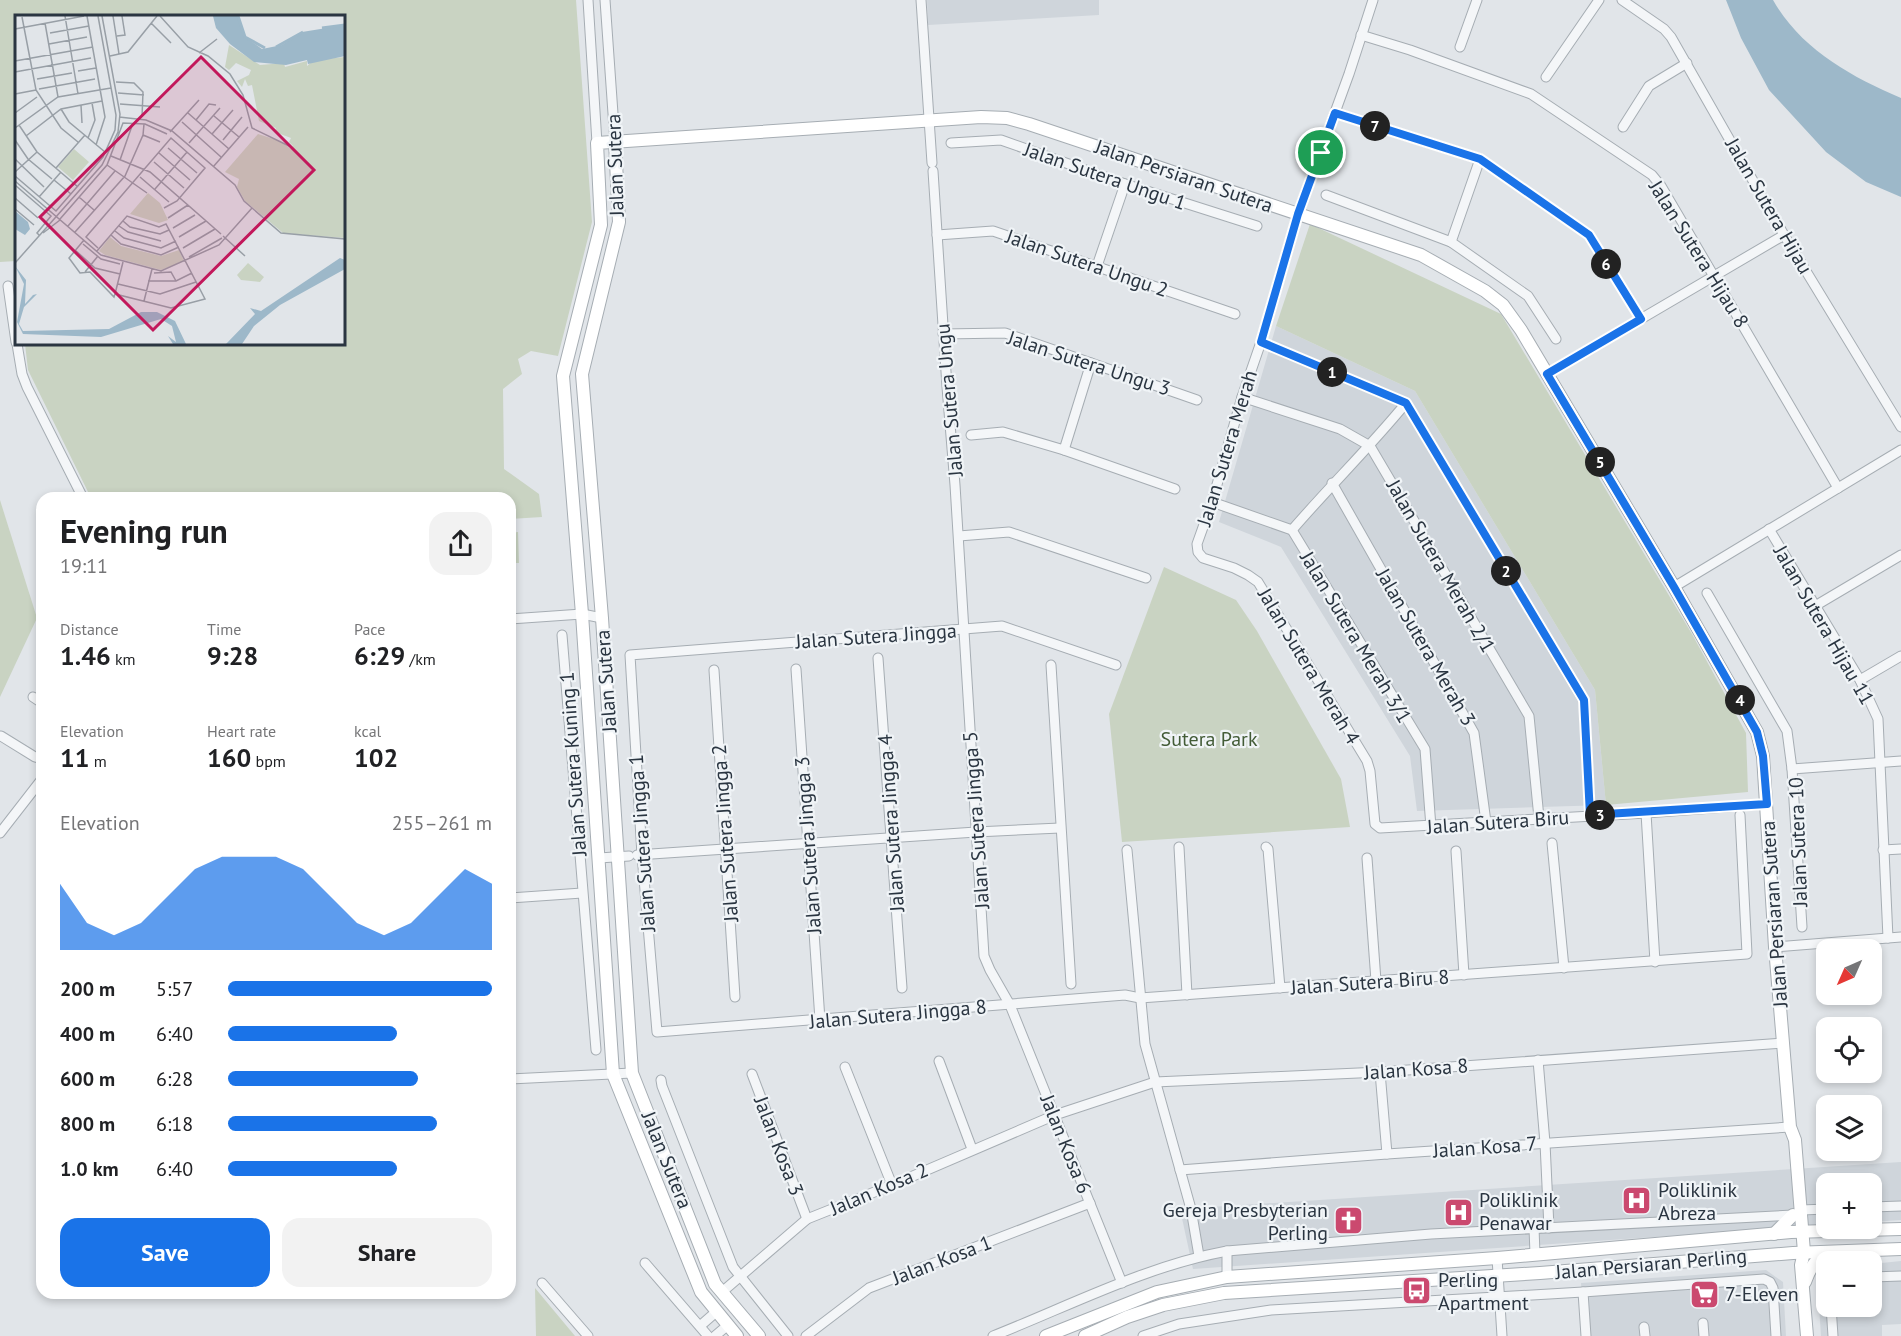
<!DOCTYPE html>
<html lang="en">
<head>
<meta charset="utf-8">
<style>
  :root { --surface:#fff; --page:#f2f2f2; --text:#202124; --muted:#757577; --accent:#1a73e8 }
  body { margin:0; font-family:"PT Sans",sans-serif; background:var(--page); color:var(--text); height:100vh; display:flex; flex-direction:column; font-size:22px; white-space:nowrap }
  * { box-sizing:border-box; margin:0 }
  p { font-size:20px; color:var(--muted) }
  .icon { flex:none; width:33px; height:33px; fill:none; stroke:currentColor; stroke-width:2; stroke-linecap:round; stroke-linejoin:round }
  .map { position:relative; flex:1; overflow:hidden }
  .sheet { position:absolute; left:36px; top:492px; width:480px; height:807px; display:flex; flex-direction:column; background:var(--surface); border-radius:18px; box-shadow:0 3px 9px #0003 }
  .sheet>* { flex:none }
  .needle { width:39px; rotate:225deg }
  .controls { position:absolute; left:1816px; top:939px; display:grid; gap:12px }
  .controls a { display:grid; place-items:center; width:66px; height:66px; border-radius:12px; background:var(--surface); box-shadow:0 3px 9px #0003; font-size:30px }
  .pin { position:absolute; display:grid; place-items:center; width:51px; height:51px; color:#fff; margin:-26px; border:3px solid #fff; border-radius:50%; box-shadow:0 2px 6px #0007 }
  .km { position:absolute; width:30px; height:30px; margin:-15px; border-radius:50%; background:#222; color:#fff; font-size:16px; line-height:30px; text-align:center }
  .round { display:grid; place-items:center; flex:none; width:63px; height:63px; border-radius:18px; background:var(--page) }
  .overview { display:flex; align-items:center; justify-content:space-between; height:102px; padding:0 24px }
  h1 { font-size:33px; font-weight:600; line-height:45px }
  .metrics { display:grid; grid-template-columns:repeat(3,1fr); gap:9px; height:102px; padding:6px 24px }
  .metrics div { display:grid; align-content:center }
  .metrics b { font-size:26px; font-weight:600 }
  .metrics small { font-size:16px; font-weight:400 }
  .metrics p { font-size:16px }
  .chart { height:168px; padding:12px 24px }
  .chart p { display:flex; justify-content:space-between }
  .chart svg { width:100%; height:108px; margin-top:6px; fill:var(--accent); opacity:.7 }
  .primary-button { display:flex; gap:12px; margin-top:auto; padding:12px 24px }
  .primary-button a { flex:1; height:69px; border-radius:18px; background:var(--accent); color:#fff; font-size:24px; font-weight:600; line-height:69px; text-align:center }
  .primary-button a+a { background:var(--page); color:var(--text) }
  ul { padding:0 24px; list-style:none; font-size:20px }
  li { display:grid; grid-template-columns:96px 72px 1fr; align-items:center; height:45px }
  li i { height:15px; border-radius:8px; background:var(--accent) }
  .map>svg:first-child { display:block }
  .built { fill:#cfd5db }
  .green { fill:#c9d3c2 }
  .water { fill:#9db8c9 }
  .lines { fill:none; stroke-linecap:round; stroke-linejoin:round }
  .street-casing { stroke:#a6adb3; stroke-width:11 }
  .secondary-casing { stroke:#a6adb3; stroke-width:14 }
  .street { stroke:#f4f6f8; stroke-width:9 }
  .secondary { stroke:#fff; stroke-width:12 }
  .route-casing { stroke:#fff; stroke-width:12 }
  .route { stroke:#1a73e8; stroke-width:8 }
  .labels { text-anchor:middle; dominant-baseline:central; stroke-width:4.5; stroke-linejoin:round; paint-order:stroke }
  .street-label { font-size:20px; fill:#2a3541; stroke:#f0f4f7 }
  .park-label { font-size:20px; fill:#435c37; stroke:#f0f4f7 }
  .poi-label { font-size:20px; fill:#2a3541; stroke:#f0f4f7; text-anchor:start }
  .inset-river { fill:none; stroke:#9db8c9; stroke-width:3 }
  .inset-road { fill:none; stroke:#989fa6; stroke-width:1.5 }
  .view { fill:#c2185b; fill-opacity:0.15; stroke:#c2185b; stroke-width:3 }
  .inset-edge { fill:none; stroke:#2a3541; stroke-width:3 }
</style>
</head>
<body>
<div class="map">
<svg width="1901" height="1336" viewBox="0 0 1901 1336">
  <rect width="100%" height="100%" fill="#e1e5e9"/>
  <g class="built">
    <path d="M927,0H1099V15L928,25Z"/>
    <path d="M1276,326L1415,391L1595,690L1606,805L1417,811L1410,756L1281,547L1219,522Z"/>
    <path d="M1901,1162V1220L1872,1222V1184H1827V1225L1193,1269L1180,1209Z"/>
    <path d="M1901,1261V1324L1882,1325V1336H1821L1817,1275L1823,1269L1827,1268V1306H1872V1264Z"/>
    <path d="M1766,1270L1783,1282L1786,1336H1584L1581,1283Z"/>
  </g>
  <g class="green">
    <path d="M0,0H576L592,222L558,356L531,351L518,359L522,374L503,389L504,469L539,494L542,517L510,519V498H91L28,370L25,344H344V16H16V265V261L0,262Z"/>
    <path d="M1310,224L1501,314L1692,634L1746,733L1748,792L1606,805L1595,690L1415,391L1276,326Z"/>
    <path d="M0,500L37,618L0,697Z"/>
    <path d="M518,532L519,563H510V533Z"/>
    <path d="M1164,567L1236,600L1257,631L1341,779L1350,827L1122,842L1109,714Z"/>
    <path d="M535,1288L575,1336H536Z"/>
  </g>
  <path class="water" d="M1726,0H1773C1801,49 1850,76 1901,98V197L1866,182L1826,152L1769,90L1741,38Z"/>
  <g class="lines">
    <defs>
      <g id="street">
        <path d="M588,0L597,143"/>
        <path d="M605,0L615,142"/>
        <path d="M921,0L932,163"/>
        <path d="M1373,0L1349,74L1298,214L1261,342L1242,397L1212,502L1197,544L1198,552L1203,558L1234,568L1248,575L1258,582L1367,761L1370,771L1375,824L1380,828L1646,813L1766,804"/>
        <path d="M1622,0L1664,29L1671,37L1784,235L1901,427"/>
        <path d="M1361,35L1410,50L1531,94L1652,175L1661,186L1838,488"/>
        <path d="M1460,47L1477,0"/>
        <path d="M1546,77L1599,0"/>
        <path d="M1335,113L1480,159L1589,235L1641,319"/>
        <path d="M1623,127L1649,86L1687,63"/>
        <path d="M951,143L1001,140L1125,184L1257,226"/>
        <path d="M1480,159L1451,242L1528,296L1556,339"/>
        <path d="M933,171L947,387L955,485L984,956L990,970L1010,1005L1122,1283"/>
        <path d="M1326,195L1451,242"/>
        <path d="M937,235L993,231L1235,314"/>
        <path d="M1097,266L1125,184"/>
        <path d="M8,286L16,342"/>
        <path d="M943,334L1005,333L1197,400"/>
        <path d="M1261,342L1406,403L1584,701L1590,815"/>
        <path d="M17,344L22,374L27,387L83,498"/>
        <path d="M1547,374L1784,235"/>
        <path d="M1242,397L1340,429L1370,446L1529,716L1539,818"/>
        <path d="M971,435L1003,432L1064,450L1175,489"/>
        <path d="M1064,450L1091,363"/>
        <path d="M1332,483L1474,733L1486,822"/>
        <path d="M1212,502L1292,530L1425,749L1431,827"/>
        <path d="M1769,529L1860,680L1878,719L1888,938"/>
        <path d="M1292,530C1329,487 1370,447 1406,403"/>
        <path d="M959,536L1009,532L1146,578"/>
        <path d="M1674,587L1901,450"/>
        <path d="M1707,593L1787,731L1792,769L1802,927"/>
        <path d="M1815,606L1901,555"/>
        <path d="M510,619L582,614L602,618"/>
        <path d="M562,635L596,1050"/>
        <path d="M878,658L902,988"/>
        <path d="M1051,665L1071,984"/>
        <path d="M1116,665L1002,626L630,655L642,855L657,1032L1125,995L1140,998L1747,954L1740,815"/>
        <path d="M796,669L820,1020"/>
        <path d="M714,670L735,997"/>
        <path d="M1860,680L1901,656"/>
        <path d="M33,697L42,703"/>
        <path d="M1,736L35,757L42,759"/>
        <path d="M1792,769L1901,761"/>
        <path d="M1646,813L1655,962"/>
        <path d="M0,833L42,779"/>
        <path d="M1552,843L1564,968"/>
        <path d="M1179,847L1187,995"/>
        <path d="M1266,847L1268,849L1280,988"/>
        <path d="M1127,850L1145,1044L1191,1209L1199,1256"/>
        <path d="M1883,850L1901,849"/>
        <path d="M1456,851L1464,975"/>
        <path d="M637,855L976,832L1060,828"/>
        <path d="M599,858L629,856"/>
        <path d="M1367,858L1376,981"/>
        <path d="M510,898L582,893"/>
        <path d="M1775,947L1901,937"/>
        <path d="M1538,1060L1545,1143L1549,1228"/>
        <path d="M939,1061L972,1149"/>
        <path d="M845,1067L892,1185"/>
        <path d="M1380,1072L1387,1154"/>
        <path d="M752,1074L807,1219"/>
        <path d="M510,1079L632,1073"/>
        <path d="M661,1080L662,1086L733,1267L788,1336"/>
        <path d="M1180,1170L1387,1154L1790,1127"/>
        <path d="M1872,1207L1901,1206"/>
        <path d="M1801,1210L1827,1209"/>
        <path d="M1534,1228L1535,1254"/>
        <path d="M1227,1251V1277"/>
        <path d="M1497,1258L1502,1336"/>
        <path d="M645,1263L708,1336"/>
        <path d="M1872,1277L1901,1276"/>
        <path d="M542,1283L588,1336"/>
        <path d="M722,1292L807,1219L892,1185L1055,1115L1155,1082L1380,1072L1783,1043"/>
        <path d="M1583,1292L1586,1336"/>
        <path d="M1831,1306L1833,1336"/>
        <path d="M1703,1323L1704,1336"/>
        <path d="M700,1326L716,1312"/>
        <path d="M1644,1327L1645,1336"/>
        <path d="M715,1336L728,1325"/>
        <path d="M806,1336L869,1288L1090,1203"/>
        <path d="M993,1336C1069,1306 1146,1266 1227,1251L1431,1234L1793,1215"/>
        <path d="M1143,1336L1179,1324L1271,1310L1583,1292L1764,1279L1770,1282L1773,1288L1776,1336"/>
      </g>
      <g id="secondary">
        <path d="M615,142L619,222L582,374L602,618L632,1073L715,1284L759,1336"/>
        <path d="M1774,1234L1793,1215"/>
        <path d="M1805,1282C1810,1268 1815,1260 1827,1252"/>
        <path d="M737,1336L701,1292L613,1074L582,614L563,376L601,225L597,143L981,117L1007,118L1029,124L1421,255L1485,291L1503,305L1521,330L1674,587L1757,732L1763,756L1775,947L1790,1127L1795,1140L1804,1252L1801,1265L1807,1336"/>
        <path d="M1046,1336L1157,1292L1227,1277L1497,1258L1791,1232L1901,1229"/>
        <path d="M1085,1336L1127,1317L1163,1305L1224,1293L1540,1273L1793,1253L1901,1249"/>
      </g>
    </defs>
    <use href="#street" class="street-casing"/>
    <use href="#secondary" class="secondary-casing"/>
    <use href="#street" class="street"/>
    <use href="#secondary" class="secondary"/>
  </g>
  <g class="lines">
    <defs>
      <path id="route" d="M1335,113L1480,159L1589,235L1641,319L1547,374L1674,587L1757,732L1763,756L1767,804L1590,815L1584,700L1406,403L1261,342L1298,214Z"/>
    </defs>
    <use href="#route" class="route-casing"/>
    <use href="#route" class="route"/>
  </g>
  <defs>
    <symbol id="hospital-square" viewBox="-11 -11 22 22"><rect x="-9" y="-9" width="18" height="18" rx="4" fill="#cb496f" stroke="#f0f4f7"/><path d="M-5-5h3v3.5h4V-5h3V5h-3V1.5h-4V5h-3Z" fill="#fff"/></symbol>
    <symbol id="church-square" viewBox="-11 -11 22 22"><rect x="-9" y="-9" width="18" height="18" rx="4" fill="#cb496f" stroke="#f0f4f7"/><path d="M-1.2-6h2.4v3.5h3.3v2.4h-3.3V6h-2.4V-.1h-3.3v-2.4h3.3Z" fill="#fff"/></symbol>
    <symbol id="bus-square" viewBox="-11 -11 22 22"><rect x="-9" y="-9" width="18" height="18" rx="4" fill="#cb496f" stroke="#f0f4f7"/><path d="M-5-6H5V4H4V6H2V4H-2V6H-4V4H-5ZM-3.5-4V0h7V-4ZM-3.5 1.2v1.5H-2V1.2ZM2 1.2v1.5H3.5V1.2Z" fill="#fff"/></symbol>
    <symbol id="supermarket-square" viewBox="-11 -11 22 22"><rect x="-9" y="-9" width="18" height="18" rx="4" fill="#cb496f" stroke="#f0f4f7"/><path d="M-6-5.5h2.5l.6 2H6L4.5 2H-2.5L-4.4-4H-6ZM-1.5 3.2a1.3 1.3 0 1 0 .1 0ZM3 3.2a1.3 1.3 0 1 0 .1 0Z" fill="#fff"/></symbol>
  </defs>
  <g fill-rule="evenodd">
    <use href="#hospital-square" x="1620" y="1184" width="33" height="33"/>
    <use href="#hospital-square" x="1442" y="1196" width="33" height="33"/>
    <use href="#church-square" x="1332" y="1204" width="33" height="33"/>
    <use href="#bus-square" x="1400" y="1274" width="33" height="33"/>
    <use href="#supermarket-square" x="1688" y="1278" width="33" height="33"/>
  </g>
  <g class="labels">
    <g class="street-label">
      <text transform="translate(615 165) rotate(-92)">Jalan Sutera</text>
      <text transform="translate(1105 176) rotate(19)">Jalan Sutera Ungu 1</text>
      <text transform="translate(1184 176) rotate(19)">Jalan Persiaran Sutera</text>
      <text transform="translate(1769 206) rotate(60)">Jalan Sutera Hijau</text>
      <text transform="translate(1699 254) rotate(58)">Jalan Sutera Hijau 8</text>
      <text transform="translate(1087 263) rotate(19)">Jalan Sutera Ungu 2</text>
      <text transform="translate(1089 363) rotate(18)">Jalan Sutera Ungu 3</text>
      <text transform="translate(949 400) rotate(-95)">Jalan Sutera Ungu</text>
      <text transform="translate(1227 448) rotate(-73)">Jalan Sutera Merah</text>
      <text transform="translate(1441 566) rotate(60)">Jalan Sutera Merah 2/1</text>
      <text transform="translate(1824 625) rotate(60)">Jalan Sutera Hijau 11</text>
      <text transform="translate(876 636) rotate(-4)">Jalan Sutera Jingga</text>
      <text transform="translate(1356 637) rotate(59)">Jalan Sutera Merah 3/1</text>
      <text transform="translate(1426 647) rotate(60)">Jalan Sutera Merah 3</text>
      <text transform="translate(1309 666) rotate(59)">Jalan Sutera Merah 4</text>
      <text transform="translate(606 681) rotate(-94)">Jalan Sutera</text>
      <text transform="translate(573 764) rotate(-94)">Jalan Sutera Kuning 1</text>
      <text transform="translate(976 820) rotate(-94)">Jalan Sutera Jingga 5</text>
      <text transform="translate(1498 822) rotate(-4)">Jalan Sutera Biru</text>
      <text transform="translate(891 823) rotate(-94)">Jalan Sutera Jingga 4</text>
      <text transform="translate(725 833) rotate(-94)">Jalan Sutera Jingga 2</text>
      <text transform="translate(1798 842) rotate(-92)">Jalan Sutera 10</text>
      <text transform="translate(642 843) rotate(-94)">Jalan Sutera Jingga 1</text>
      <text transform="translate(808 845) rotate(-94)">Jalan Sutera Jingga 3</text>
      <text transform="translate(1774 914) rotate(-94)">Jalan Persiaran Sutera</text>
      <text transform="translate(1370 982) rotate(-4)">Jalan Sutera Biru 8</text>
      <text transform="translate(898 1014) rotate(-5)">Jalan Sutera Jingga 8</text>
      <text transform="translate(1416 1069) rotate(-4)">Jalan Kosa 8</text>
      <text transform="translate(1066 1144) rotate(68)">Jalan Kosa 6</text>
      <text transform="translate(779 1146) rotate(69)">Jalan Kosa 3</text>
      <text transform="translate(1485 1147) rotate(-4)">Jalan Kosa 7</text>
      <text transform="translate(667 1160) rotate(68)">Jalan Sutera</text>
      <text transform="translate(879 1189) rotate(-23)">Jalan Kosa 2</text>
      <text transform="translate(942 1260) rotate(-21)">Jalan Kosa 1</text>
      <text transform="translate(1651 1264) rotate(-5)">Jalan Persiaran Perling</text>
    </g>
    <g class="park-label">
      <text x="1209" y="739">Sutera Park</text>
    </g>
    <g class="poi-label">
      <text x="1658" y="1190">Poliklinik<tspan x="1658" dy="23">Abreza</tspan></text>
      <text x="1479" y="1200">Poliklinik<tspan x="1479" dy="23">Penawar</tspan></text>
      <text x="1328" y="1210" text-anchor="end">Gereja Presbyterian<tspan x="1328" dy="23">Perling</tspan></text>
      <text x="1438" y="1280">Perling<tspan x="1438" dy="23">Apartment</tspan></text>
      <text x="1725" y="1294">7-Eleven</text>
    </g>
  </g>
  <g transform="translate(15 15)">
    <rect width="330" height="330" fill="#e1e5e9"/>
    <path d="M214,30L245,50L269,48L270,52L292,46V51L299,45L330,42V223L268,218L230,186L222,172L224,164L210,157L243,119L265,126L276,134L278,131L274,127L276,123L260,117L261,113L244,106L237,70L233,71L230,64L227,72L222,66L234,60L236,55L221,48L214,55L210,52ZM59,134L74,147L58,165L43,152ZM133,178L145,188L153,205L144,208L115,199ZM95,222L106,231L146,241L164,235L169,246L146,255L90,240L84,236ZM233,248L249,262L245,267L226,265L222,260Z" fill="#c9d3c2"/>
    <path d="M198,1H223L230,22L247,34L267,30L287,17L330,10V41L293,49L292,45L271,50L239,47L215,29L201,13ZM0,196L13,207L15,214L10,220L0,214ZM325,243L330,245V254L265,290L239,311L227,329H211L240,299L235,293L246,296ZM0,251L11,265L10,289L18,280L22,279L9,292L4,309L8,316L94,314L126,297H142L160,306L171,329H158L153,321L161,327L157,311L146,304L86,322L8,319L2,307L9,269Z" fill="#9db8c9"/>
    <path class="inset-river" d="M223,1L230,22L250,33M307,13L330,10M261,32L288,17"/>
    <path class="inset-road" d="M50,1L63,79M72,1L90,102L81,130M98,1L104,39M145,1L173,32L193,41L215,59L228,80L237,113L274,131M7,2L21,75L46,113L63,127M30,8L43,82M136,8L156,28M0,14L69,1M35,18L74,11M102,21L110,20L107,1M34,29L72,22M184,38L202,24M95,41L113,37L142,1M0,46L78,32M63,56L81,53M0,57L76,43M22,64L57,58M101,67L119,68L128,77L127,102M24,74L80,64M103,78L129,80M0,79L21,75M105,89L145,92M66,90L67,108M46,94L54,107L90,137M0,98L22,82M173,98L214,134M199,101L224,122M104,102L131,105L157,116L220,170L229,186L266,218L330,224M181,105L194,89L201,90M167,107L206,142M4,110L22,137L63,172M0,113L43,82L96,73M155,117L184,85M197,119L218,95M128,120L145,127M11,121L46,94L87,86M73,123L80,105L77,88M0,125L13,144L37,164M208,125L227,102M174,128L205,93M153,133L182,158M144,138L175,165M96,141L135,157L206,219M0,144L29,172M105,145L118,108M139,147L169,173M92,150L132,178M198,152L233,112M41,153L70,120M0,157L22,137M0,161L41,196L88,142L100,115L101,100L83,1M125,162L154,187M39,165L56,179M0,166L86,240L146,256L204,230L237,193M0,170L36,201L22,218L24,220M140,174L172,137M24,182L46,157M64,182L79,195M0,183L23,203M0,194L19,210M153,203L173,190M45,204L92,150L108,108L130,109L152,119M108,206L115,212L145,219L154,215M53,211L100,156M104,211L113,217L146,226M158,213L180,200M100,216L109,223L146,233L161,226M60,217L110,161L128,120L129,109M28,218L45,205M96,220L106,229L146,240L164,232M208,221L230,241M164,222L191,206M69,225L54,243L65,258L75,257L99,282L100,279L156,293L190,284L151,209L144,212L112,201L82,236M68,229L86,244L105,249M83,233L71,222L156,123L190,153L162,186L149,193M168,233L200,214M60,235L80,253L105,259M174,242L207,223M0,248L87,150L103,117L105,99L87,1M70,257L83,241M139,258L156,257L161,266M133,266H161L177,258M103,269L145,279L181,267M100,279L108,247M129,286L137,254"/>
    <path class="view" d="M186,42L299,155L138,315L25,202Z"/>
    <rect width="330" height="330" class="inset-edge"/>
  </g>
</svg>
<div class="controls">
<a><svg class="needle" viewBox="-14 -14 28 28"><path d="M0-13l5 13h-10z" fill="#e53935"/><path d="M0 13l5-13h-10z" fill="#757577"/></svg></a>
<a><svg class="icon" aria-label="locate" viewBox="0 0 24 24"><circle cx="12" cy="12" r="6"/><path d="M12 2v4M12 18v4M2 12h4M18 12h4"/></svg></a>
<a><svg class="icon" aria-label="layers" viewBox="0 0 24 24"><path d="M12 4l9 5-9 5-9-5zM3 14l9 5 9-5"/></svg></a>
<a>+</a>
<a>−</a>
</div>
<div class="pin" style="left:1321px;top:153px;background:#1e9e55"><svg class="icon" aria-label="arrive" viewBox="0 0 24 24"><path d="M6 21V4h12l-3 4 3 4H6"/></svg></div>
<b class="km" style="left:1332px;top:372px">1</b>
<b class="km" style="left:1506px;top:571px">2</b>
<b class="km" style="left:1600px;top:815px">3</b>
<b class="km" style="left:1740px;top:700px">4</b>
<b class="km" style="left:1600px;top:462px">5</b>
<b class="km" style="left:1606px;top:264px">6</b>
<b class="km" style="left:1375px;top:126px">7</b>
<section class="sheet">
<div class="overview"><div><h1>Evening run</h1><p>19:11</p></div><a class="round"><svg class="icon" aria-label="share" viewBox="0 0 24 24"><path d="M12 15V3M7 8l5-5 5 5M5 13v7h14v-7"/></svg></a></div>
<div class="metrics">
<div><p>Distance</p><b>1.46<small> km</small></b></div>
<div><p>Time</p><b>9:28</b></div>
<div><p>Pace</p><b>6:29<small> /km</small></b></div>
</div>
<div class="metrics">
<div><p>Elevation</p><b>11<small> m</small></b></div>
<div><p>Heart rate</p><b>160<small> bpm</small></b></div>
<div><p>kcal</p><b>102</b></div>
</div>
<div class="chart"><p><span>Elevation</span>255–261 m</p>
<svg viewBox="0 0 160 44" preserveAspectRatio="none"><path d="M0 44V17L10 33L20 38L30 33L40 22L50 11L60 6L70 6L80 6L90 11L100 22L110 33L120 38L130 33L140 22L150 11L160 17V44z"/></svg>
</div>
<ul>
<li><b>200 m</b>5:57<i style="width:100%"></i></li>
<li><b>400 m</b>6:40<i style="width:64%"></i></li>
<li><b>600 m</b>6:28<i style="width:72%"></i></li>
<li><b>800 m</b>6:18<i style="width:79%"></i></li>
<li><b>1.0 km</b>6:40<i style="width:64%"></i></li>
</ul>
<div class="primary-button"><a>Save</a><a>Share</a></div>
</section>
</div>
</body>
</html>
